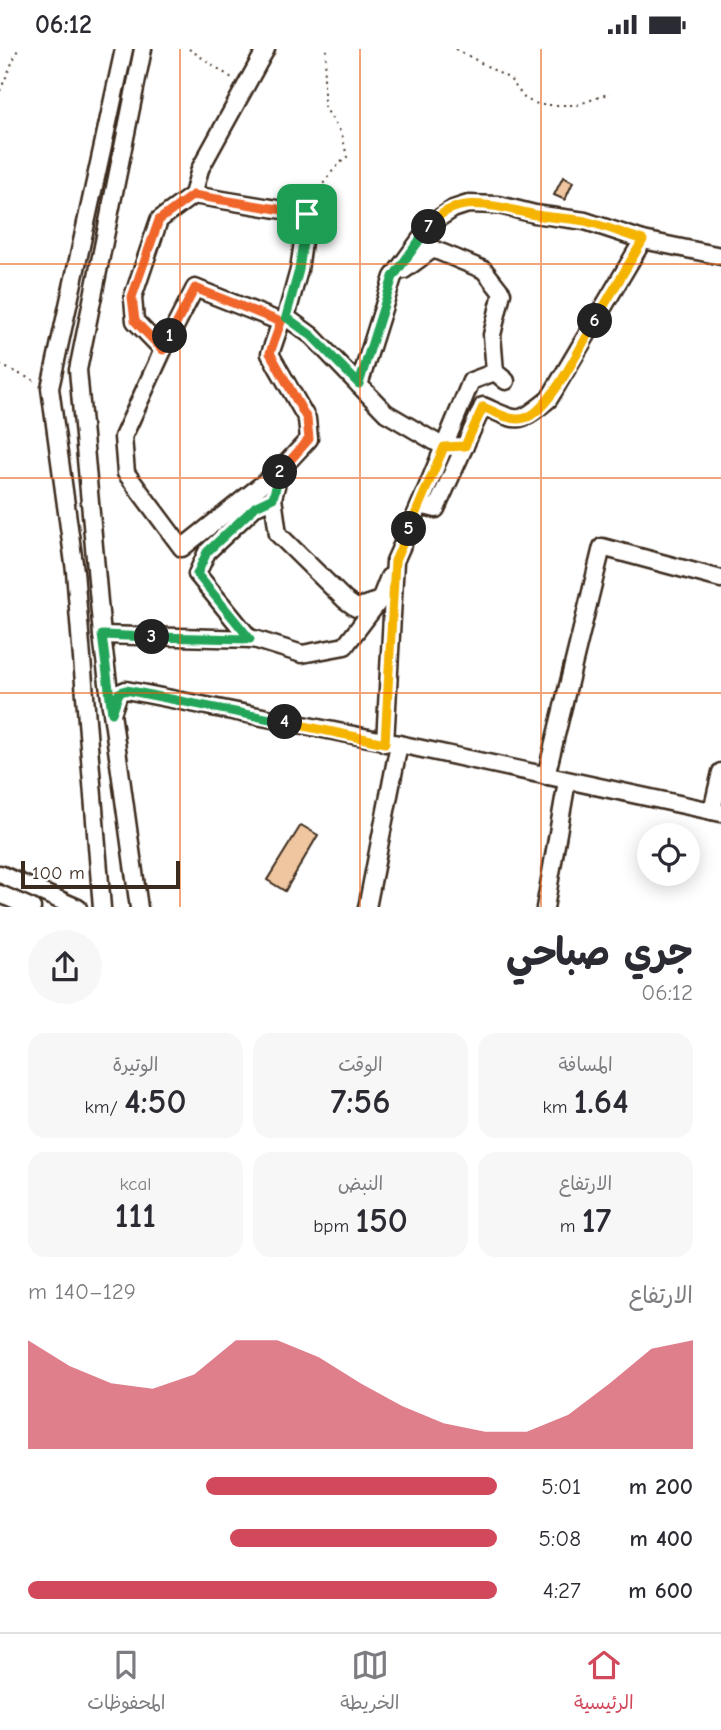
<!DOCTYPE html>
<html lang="ar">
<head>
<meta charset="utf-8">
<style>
  :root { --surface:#fff; --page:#f7f7f7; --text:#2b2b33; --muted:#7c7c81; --line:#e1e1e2; --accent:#d1495b }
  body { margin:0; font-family:"Comic Neue","Playpen Sans Arabic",sans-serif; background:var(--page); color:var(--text); direction:rtl; height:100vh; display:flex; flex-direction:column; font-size:26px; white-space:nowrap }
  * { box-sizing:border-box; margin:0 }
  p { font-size:23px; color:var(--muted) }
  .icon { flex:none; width:38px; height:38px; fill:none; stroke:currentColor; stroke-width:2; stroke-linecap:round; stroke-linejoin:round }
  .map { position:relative; height:858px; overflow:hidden; direction:ltr }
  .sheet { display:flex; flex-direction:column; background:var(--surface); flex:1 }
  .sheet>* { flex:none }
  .fabs { position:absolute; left:637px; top:774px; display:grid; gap:14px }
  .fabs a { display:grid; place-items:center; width:63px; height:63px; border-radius:50%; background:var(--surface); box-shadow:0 4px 18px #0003; font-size:35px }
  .scale { position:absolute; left:21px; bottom:18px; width:159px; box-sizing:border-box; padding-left:7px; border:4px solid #3b2a1e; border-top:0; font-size:19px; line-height:24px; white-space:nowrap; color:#3b2a1e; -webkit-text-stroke:5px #fff; paint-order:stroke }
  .pin { position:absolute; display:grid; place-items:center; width:60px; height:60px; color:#fff; margin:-30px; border-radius:14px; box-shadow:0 4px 10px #0006 }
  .km { position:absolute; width:35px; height:35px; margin:-18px; border-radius:50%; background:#222; color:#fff; font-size:19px; line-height:35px; text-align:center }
  .round { display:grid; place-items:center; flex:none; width:74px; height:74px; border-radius:37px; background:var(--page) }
  .headline { display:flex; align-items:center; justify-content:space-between; height:119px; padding:0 28px }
  h1 { font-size:38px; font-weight:700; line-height:52px }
  .metrics { display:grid; grid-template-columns:repeat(3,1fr); gap:10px; height:119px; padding:7px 28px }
  .metrics div { display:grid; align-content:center; border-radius:18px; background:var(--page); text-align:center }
  .metrics b { font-size:35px; font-weight:700 }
  .metrics small { font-size:19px; font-weight:400 }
  .metrics p { font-size:19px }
  .chart { height:196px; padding:14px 28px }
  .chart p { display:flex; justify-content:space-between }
  .chart svg { width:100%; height:126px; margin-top:7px; fill:var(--accent); opacity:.7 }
  ul { padding:0 28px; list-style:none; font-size:23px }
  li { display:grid; grid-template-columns:112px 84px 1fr; align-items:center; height:52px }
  li i { height:18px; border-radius:9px; background:var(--accent) }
  .status { display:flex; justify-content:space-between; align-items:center; height:49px; padding:0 35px; background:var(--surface); direction:ltr }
  .status svg { height:19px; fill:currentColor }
  .menu { display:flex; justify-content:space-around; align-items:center; height:98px; border-top:2px solid var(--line); background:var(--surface); font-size:19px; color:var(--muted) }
  .menu a { display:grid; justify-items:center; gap:4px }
  .menu .current { color:var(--accent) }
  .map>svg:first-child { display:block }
  .building { fill:#efc69f; stroke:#3b2a1e; stroke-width:2 }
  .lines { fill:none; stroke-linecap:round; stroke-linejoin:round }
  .minor-casing { stroke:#3b2a1e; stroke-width:21 }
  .path { stroke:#3b2a1e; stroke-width:2; stroke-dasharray:2 5; stroke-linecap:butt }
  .minor { stroke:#fff; stroke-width:16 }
  .split-1-casing { stroke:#fff; stroke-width:14 }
  .split-2-casing { stroke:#fff; stroke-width:14 }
  .split-3-casing { stroke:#fff; stroke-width:14 }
  .split-4-casing { stroke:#fff; stroke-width:14 }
  .split-5-casing { stroke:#fff; stroke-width:14 }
  .split-6-casing { stroke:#fff; stroke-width:14 }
  .split-7-casing { stroke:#fff; stroke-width:14 }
  .split-8-casing { stroke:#fff; stroke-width:14 }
  .split-1 { stroke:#f0652b; stroke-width:9 }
  .split-2 { stroke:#f0652b; stroke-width:9 }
  .split-3 { stroke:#22a559; stroke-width:9 }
  .split-4 { stroke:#22a559; stroke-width:9 }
  .split-5 { stroke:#f5b400; stroke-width:9 }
  .split-6 { stroke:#f5b400; stroke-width:9 }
  .split-7 { stroke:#f5b400; stroke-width:9 }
  .split-8 { stroke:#22a559; stroke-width:9 }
  .grid { fill:none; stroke:#e8590c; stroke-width:2; stroke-opacity:0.55 }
</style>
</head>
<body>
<div class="status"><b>06:12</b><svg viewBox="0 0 49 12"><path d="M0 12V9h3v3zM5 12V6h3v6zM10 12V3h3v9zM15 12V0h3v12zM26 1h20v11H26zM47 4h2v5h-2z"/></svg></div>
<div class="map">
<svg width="721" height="859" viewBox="0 0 721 859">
  <rect width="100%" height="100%" fill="#fff"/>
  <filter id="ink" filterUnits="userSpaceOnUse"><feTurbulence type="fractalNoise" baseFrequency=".0143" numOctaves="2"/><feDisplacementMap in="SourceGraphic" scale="14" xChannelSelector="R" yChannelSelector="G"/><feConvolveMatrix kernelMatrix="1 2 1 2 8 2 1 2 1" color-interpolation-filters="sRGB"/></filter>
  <g filter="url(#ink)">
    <g class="building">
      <path d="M563,128L573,133L565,151L554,146Z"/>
      <path d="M301,776L318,786L285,842L267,831Z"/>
    </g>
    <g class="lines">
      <defs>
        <g id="minor">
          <path d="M193,146L200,120L266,0"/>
          <path d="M404,221L433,200L484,221L502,244L492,286L495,323"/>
          <path d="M163,301L135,272L133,248L159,171L193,146L307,165L299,221L286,268"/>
          <path d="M465,397L444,398L386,364L359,336L393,228L433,173L453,160L468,155L499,156L535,165L585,172L643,191"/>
          <path d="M280,421L182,499L126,424L123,388L163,301L195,239L281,273"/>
          <path d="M273,449L278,485L345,551L356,559L380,551"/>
          <path d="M420,456L471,332L495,323L506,332"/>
          <path d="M102,586L254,590L302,605L345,597L380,551L389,528"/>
          <path d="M250,590L197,525L207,503L256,457L273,449L280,421L309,390L307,370L270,305L281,273L286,268L312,287L359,336"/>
          <path d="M111,658L102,586L78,321L143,0"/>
          <path d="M385,694L395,512L420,456L436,460L483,357C520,373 517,376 549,350L643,191L721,207"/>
          <path d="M546,727L602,498L721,530"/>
          <path d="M712,762L721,723"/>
          <path d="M0,825L78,859"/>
          <path d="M0,845L32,859"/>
          <path d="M102,859L75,522L50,339L124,0"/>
          <path d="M139,859L112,664L119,644L126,641L399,695L721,764"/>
          <path d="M367,859L399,695"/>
          <path d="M545,859L567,732"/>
        </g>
      </defs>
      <use href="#minor" class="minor-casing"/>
      <g class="path">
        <path d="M189,0L235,31"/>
        <path d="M456,0L510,30L525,50L540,56H577L610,44"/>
        <path d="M0,42L18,0"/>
        <path d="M313,153C322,135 332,120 347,108L342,85L324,57V30L327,0"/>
        <path d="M0,316L37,333"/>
      </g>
      <use href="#minor" class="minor"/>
    </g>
  </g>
  <g class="lines" filter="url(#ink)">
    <defs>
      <path id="split-1" d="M170,287L163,301L135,272L132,248L159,171L193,146L307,165"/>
      <path id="split-2" d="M170,287L195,239L281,273L270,304L307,370L309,390L280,423"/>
      <path id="split-3" d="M152,588L250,590L197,525L207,503L256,457L273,449L280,423"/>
      <path id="split-4" d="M152,588L102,586L112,664L119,644L126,641L285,673"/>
      <path id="split-5" d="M285,673L385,694L395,512L409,480"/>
      <path id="split-6" d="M409,480L444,398L465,397L483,358C496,363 511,373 525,369C550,362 582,295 595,272"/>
      <path id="split-7" d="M429,178C455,141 501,159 536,166C552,169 569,169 585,172C605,177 624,185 643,191L595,272"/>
      <path id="split-8" d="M307,165L299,221L286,268L312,287L359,335L393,228L429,178"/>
    </defs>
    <use href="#split-1" class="split-1-casing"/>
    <use href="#split-2" class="split-2-casing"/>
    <use href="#split-3" class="split-3-casing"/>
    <use href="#split-4" class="split-4-casing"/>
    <use href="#split-5" class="split-5-casing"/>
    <use href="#split-6" class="split-6-casing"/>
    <use href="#split-7" class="split-7-casing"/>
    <use href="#split-8" class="split-8-casing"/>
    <use href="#split-1" class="split-1"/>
    <use href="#split-2" class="split-2"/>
    <use href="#split-3" class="split-3"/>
    <use href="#split-4" class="split-4"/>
    <use href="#split-5" class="split-5"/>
    <use href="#split-6" class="split-6"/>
    <use href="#split-7" class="split-7"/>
    <use href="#split-8" class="split-8"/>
  </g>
  <path class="grid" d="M180,0V859M360,0V859M541,0V859M0,215H721M0,429H721M0,644H721"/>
</svg>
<div class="fabs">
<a><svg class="icon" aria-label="locate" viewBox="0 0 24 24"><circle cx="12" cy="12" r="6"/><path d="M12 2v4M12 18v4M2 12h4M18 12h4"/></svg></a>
</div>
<div class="scale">100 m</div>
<div class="pin" style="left:307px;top:165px;background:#1e9e55"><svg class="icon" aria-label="arrive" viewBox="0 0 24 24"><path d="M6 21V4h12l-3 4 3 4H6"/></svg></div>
<b class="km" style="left:170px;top:287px">1</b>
<b class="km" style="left:280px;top:423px">2</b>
<b class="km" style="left:152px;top:588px">3</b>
<b class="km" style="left:285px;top:673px">4</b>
<b class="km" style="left:409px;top:480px">5</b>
<b class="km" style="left:595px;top:272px">6</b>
<b class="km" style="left:429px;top:178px">7</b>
</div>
<section class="sheet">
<div class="headline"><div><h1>جري صباحي</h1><p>06:12</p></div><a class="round"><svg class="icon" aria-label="share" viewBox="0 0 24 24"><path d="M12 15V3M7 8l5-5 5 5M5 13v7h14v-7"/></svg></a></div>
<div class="metrics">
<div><p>المسافة</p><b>1.64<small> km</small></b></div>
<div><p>الوقت</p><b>7:56</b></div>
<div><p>الوتيرة</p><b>4:50<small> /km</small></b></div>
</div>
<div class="metrics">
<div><p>الارتفاع</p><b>17<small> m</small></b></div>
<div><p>النبض</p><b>150<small> bpm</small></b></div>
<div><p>kcal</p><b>111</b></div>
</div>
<div class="chart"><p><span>الارتفاع</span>129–140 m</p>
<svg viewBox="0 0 160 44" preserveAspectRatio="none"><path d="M0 44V6L10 15L20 21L30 23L40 18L50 6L60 6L70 12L80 21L90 29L100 35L110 38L120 38L130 32L140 21L150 9L160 6V44z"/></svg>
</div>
<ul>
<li><b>200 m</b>5:01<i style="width:62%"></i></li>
<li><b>400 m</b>5:08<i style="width:57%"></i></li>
<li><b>600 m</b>4:27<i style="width:100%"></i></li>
</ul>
</section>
<nav class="menu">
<a class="current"><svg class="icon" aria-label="home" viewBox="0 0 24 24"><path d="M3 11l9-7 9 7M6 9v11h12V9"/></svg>الرئيسية</a>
<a><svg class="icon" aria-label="map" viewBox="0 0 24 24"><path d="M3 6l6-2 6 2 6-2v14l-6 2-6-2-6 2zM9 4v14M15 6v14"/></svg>الخريطة</a>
<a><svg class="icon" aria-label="saved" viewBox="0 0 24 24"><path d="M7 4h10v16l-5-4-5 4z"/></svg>المحفوظات</a>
</nav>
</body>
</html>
